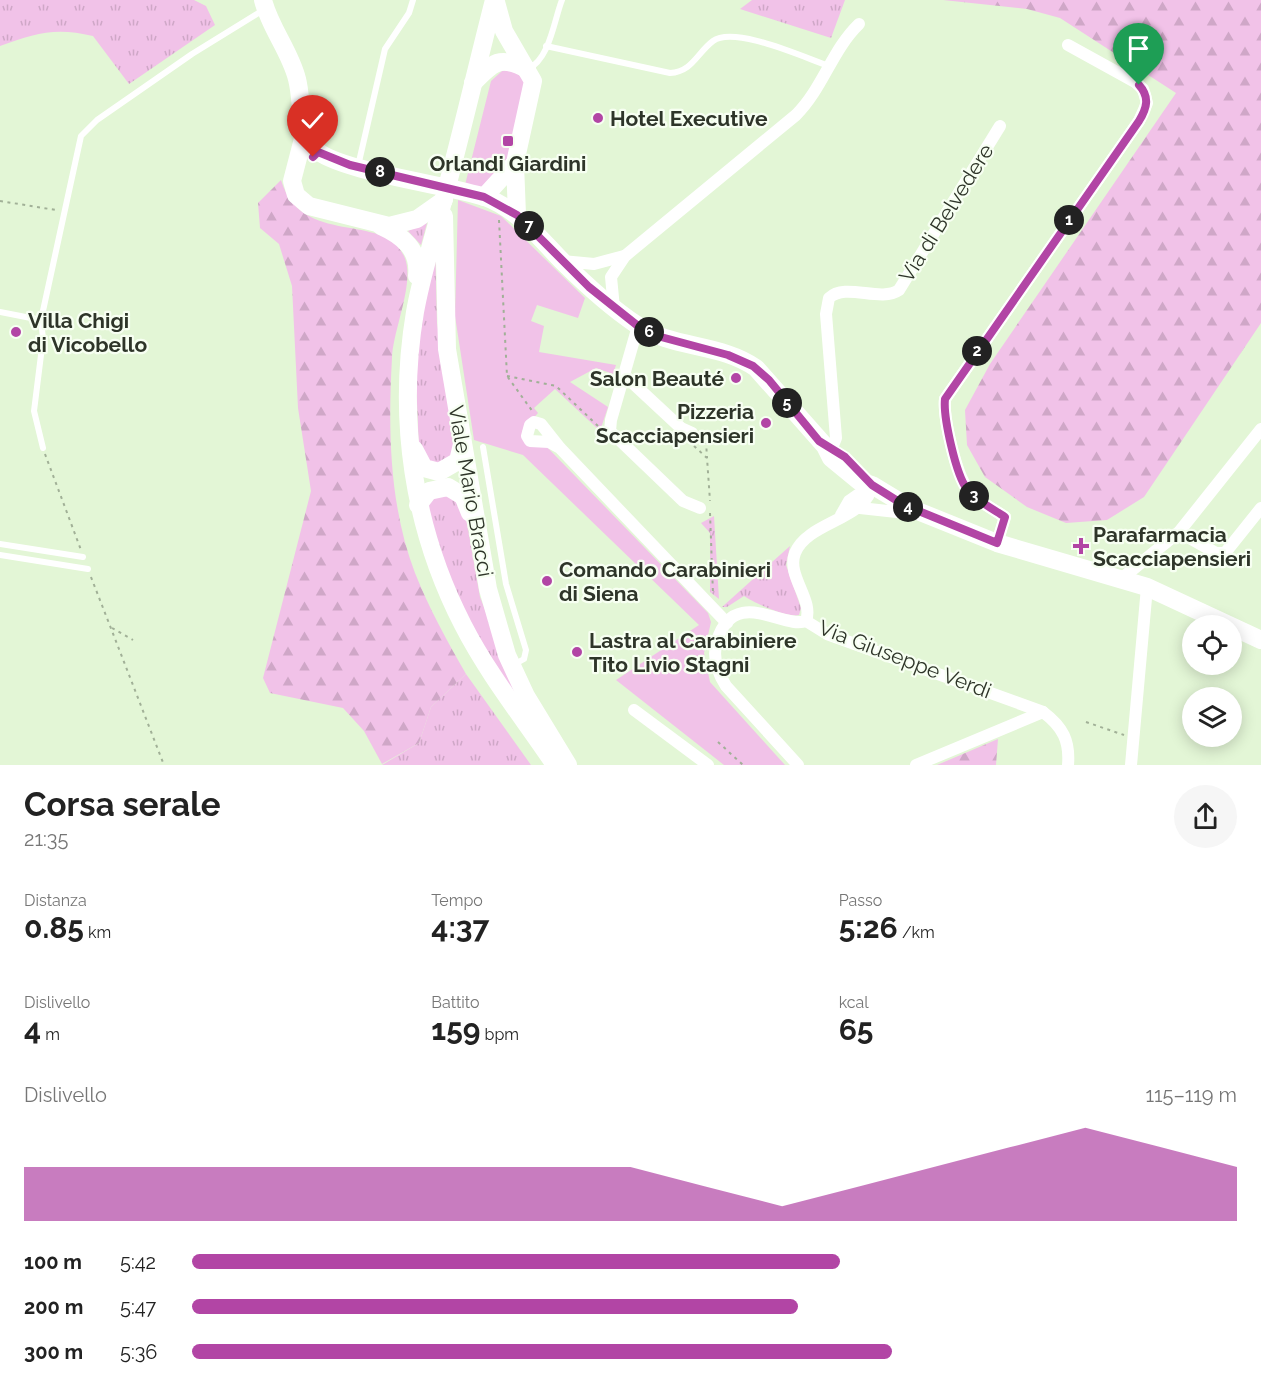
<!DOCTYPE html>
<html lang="it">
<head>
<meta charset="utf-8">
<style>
  :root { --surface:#fff; --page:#f6f6f6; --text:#222; --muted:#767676; --accent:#b245a5 }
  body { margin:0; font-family:Raleway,sans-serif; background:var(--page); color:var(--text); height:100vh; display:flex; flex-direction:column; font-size:22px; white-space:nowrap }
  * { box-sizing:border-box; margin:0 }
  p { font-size:20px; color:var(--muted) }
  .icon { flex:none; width:33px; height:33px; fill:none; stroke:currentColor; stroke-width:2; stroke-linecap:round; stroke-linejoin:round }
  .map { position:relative; height:765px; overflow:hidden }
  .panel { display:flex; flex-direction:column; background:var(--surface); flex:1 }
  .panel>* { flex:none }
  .buttons { position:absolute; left:1182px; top:615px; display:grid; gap:12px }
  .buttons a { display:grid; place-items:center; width:60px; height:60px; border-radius:50%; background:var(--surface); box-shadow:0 3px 15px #0003; font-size:30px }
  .pin { position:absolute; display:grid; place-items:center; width:51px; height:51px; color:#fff; margin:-62px -26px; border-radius:50% 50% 50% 0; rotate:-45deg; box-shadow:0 0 6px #0007 }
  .pin .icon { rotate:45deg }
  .km { position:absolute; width:30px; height:30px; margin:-15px; border-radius:50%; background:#222; color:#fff; font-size:16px; line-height:30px; text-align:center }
  .round { display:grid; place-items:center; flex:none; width:63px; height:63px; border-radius:32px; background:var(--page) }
  .head { display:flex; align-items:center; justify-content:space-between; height:102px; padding:0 24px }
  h1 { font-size:33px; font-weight:700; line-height:45px }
  .figures { display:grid; grid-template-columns:repeat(3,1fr); gap:9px; height:102px; padding:6px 24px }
  .figures div { display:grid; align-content:center }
  .figures b { font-size:30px; font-weight:700 }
  .figures small { font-size:16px; font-weight:400 }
  .figures p { font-size:16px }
  .chart { height:168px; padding:12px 24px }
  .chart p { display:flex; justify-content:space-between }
  .chart svg { width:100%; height:108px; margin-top:6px; fill:var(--accent); opacity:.7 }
  ul { padding:0 24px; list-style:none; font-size:20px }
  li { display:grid; grid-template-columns:96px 72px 1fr; align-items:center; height:45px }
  li i { height:15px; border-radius:8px; background:var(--accent) }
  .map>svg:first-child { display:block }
  .grass { fill:url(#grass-tufts) }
  .forest { fill:url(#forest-firs) }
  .green { fill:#f1c2e8 }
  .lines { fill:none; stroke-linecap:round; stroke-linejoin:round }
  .path { stroke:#a1b097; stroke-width:2; stroke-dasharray:3 4.5; stroke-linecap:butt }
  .lane { stroke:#fff; stroke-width:6 }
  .street { stroke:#fff; stroke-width:12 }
  .secondary { stroke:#fff; stroke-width:18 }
  .route-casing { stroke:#fff; stroke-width:12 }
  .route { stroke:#b245a5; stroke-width:8 }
  .poi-dot { fill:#b245a5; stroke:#f7fff2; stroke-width:2 }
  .labels { text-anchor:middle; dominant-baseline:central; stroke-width:4.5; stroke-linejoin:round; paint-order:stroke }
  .poi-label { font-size:21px; font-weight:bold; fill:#2e3529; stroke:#f7fff2; text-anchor:start }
  .street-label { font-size:21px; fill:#2e3529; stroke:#f7fff2 }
</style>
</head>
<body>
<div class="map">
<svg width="1261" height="765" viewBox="0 0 1261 765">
  <defs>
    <pattern id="grass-tufts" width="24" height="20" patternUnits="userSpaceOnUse" patternTransform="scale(1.5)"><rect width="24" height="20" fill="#f1c2e8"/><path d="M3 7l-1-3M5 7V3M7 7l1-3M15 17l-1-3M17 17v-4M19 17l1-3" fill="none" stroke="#cfa7c7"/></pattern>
    <pattern id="forest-firs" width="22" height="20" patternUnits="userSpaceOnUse" patternTransform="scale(1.5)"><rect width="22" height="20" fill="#f1c2e8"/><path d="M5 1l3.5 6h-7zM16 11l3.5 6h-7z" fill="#cfa7c7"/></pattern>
  </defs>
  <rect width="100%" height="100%" fill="#e3f6d6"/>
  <g class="grass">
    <path d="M0,0H194L206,6L215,25L129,84L93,36C56,27 35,33 0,46Z"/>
    <path d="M752,0H845L831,38L740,9Z"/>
    <path d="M427,223L421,245L408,231Z"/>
    <path d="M435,242L437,323L458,451L437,467L419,451L416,378L420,314Z"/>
    <path d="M446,491L465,512L480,597L521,703L465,620L425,506L427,502Z"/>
    <path d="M714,516L719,599L710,592V533L701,523Z"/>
    <path d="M790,546L786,565L801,608L799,615C788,618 754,603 744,596L727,607H722Z"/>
    <path d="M466,674L531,765H382L419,743L431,707Z"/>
  </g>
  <g class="forest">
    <path d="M943,0H1261V323L1144,497L1107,520L1066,523L1027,507L985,477L967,445L965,410L990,364L1176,93L1060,18L1027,9Z"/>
    <path d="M281,180C301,248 384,211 404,256C416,281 393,329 392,358C388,429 389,505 415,573C429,608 447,641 466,674L431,707L419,743L382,764L364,731L343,708L270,693L263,678L311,491L298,408L292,286L279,244L260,228L258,203Z"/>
    <path d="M998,739L996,765H937Z"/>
  </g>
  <g class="green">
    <path d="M502,71H514L526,81L508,165L486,191L465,185L491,81Z"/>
    <path d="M458,200L501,216L585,298L578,318L537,305L531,321L544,326L539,352L616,365L613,374L596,368L570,382L608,407L600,431L555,389L534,408L538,413L522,431L546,446L708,613L711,622L704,653L710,682L785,765H724L616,680L699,625L523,455L474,440L455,316Z"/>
  </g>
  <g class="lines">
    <g class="path">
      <path d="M0,201L56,210"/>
      <path d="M499,220L507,376L533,412"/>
      <path d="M507,376L556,386L598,426"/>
      <path d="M706,441L707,458"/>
      <path d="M694,446L707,458L710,501"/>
      <path d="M45,454L81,550"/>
      <path d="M710,513L713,594"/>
      <path d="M1109,560L1127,559"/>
      <path d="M91,577L164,765"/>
      <path d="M112,628L133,640"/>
      <path d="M1086,722L1124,735"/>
      <path d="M718,742L743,765"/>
    </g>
    <g class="lane">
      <path d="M546,46L670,73C692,72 697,53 713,41C734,25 805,58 829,66"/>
      <path d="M528,69C550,59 554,20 562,0"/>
      <path d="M358,166L385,49L409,13L413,0"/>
      <path d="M0,312L41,320"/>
      <path d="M483,447L506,584L526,650L524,659L515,664"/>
      <path d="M43,448L34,411L43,339L41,320L81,136L97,120L192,54L265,9"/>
      <path d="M0,544L83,557"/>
      <path d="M0,555L88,569"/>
    </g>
    <g class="street">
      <path d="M562,261L594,264L624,256"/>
      <path d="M614,308L611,277L625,256L796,115C823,88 832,50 859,24"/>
      <path d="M638,326L611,420L610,431L683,501L700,508"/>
      <path d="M624,375L681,428L692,433"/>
      <path d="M825,446L834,443L836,438L826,314L829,298C846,282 880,303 899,290L1000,126"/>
      <path d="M560,448L549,442L530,441L527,436L530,425L534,422L541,424L560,448L727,623"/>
      <path d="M860,508L915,514"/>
      <path d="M841,515L849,501L872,485"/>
      <path d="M1179,532L1216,553H1225L1261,508"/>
      <path d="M997,543L1005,517C993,509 977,501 968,489C956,475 943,417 945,399L1139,121L1147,103L1143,89L1135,82L1068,45"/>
      <path d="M1121,579L1179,532L1261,429"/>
      <path d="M806,621L827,634L1043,712C1063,727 1070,741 1068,765"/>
      <path d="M806,621C814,599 786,576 795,553C808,521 867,520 872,485"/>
      <path d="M634,710L708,765"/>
      <path d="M798,765L726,686C717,672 712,657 717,641C734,585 784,630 806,621"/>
      <path d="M916,765L1043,712"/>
      <path d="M1131,765L1147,587"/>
    </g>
    <g class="secondary">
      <path d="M263,0C270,28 290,51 297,79C303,102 298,131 315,149C337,171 448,185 485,197C518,209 540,239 564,263C587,286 610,307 637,325C673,349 721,343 756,368L825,446L831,458L859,481L872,485L910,508L997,543L1147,587L1261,640"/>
      <path d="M494,0C477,66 462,132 444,198C434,236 422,273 415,312C397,419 413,528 463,625C488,674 524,719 555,765"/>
      <path d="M496,2L504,31L533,81L515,163L517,215"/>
      <path d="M473,83C493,62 500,55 527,69"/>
      <path d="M305,131L292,181L296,195L309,206L389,226L417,219L444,200"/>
      <path d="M484,197L515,163"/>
      <path d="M444,216L447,349L488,589L507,655L526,696L568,765"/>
      <path d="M381,226C403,236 420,250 417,276"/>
      <path d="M414,449L424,468L439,472L458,461L462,444"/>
      <path d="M418,505L429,491L448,487L463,496L470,513"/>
    </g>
  </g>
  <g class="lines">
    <defs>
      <path id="route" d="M313,157L318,152L350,165L484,197L517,215L589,287L638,326L661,337L728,355L753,366L769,380L819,441L845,457L872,485L904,505L997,543L1005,517C993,509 977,501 967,489C956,475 943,417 945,399L1139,121C1147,108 1150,97 1139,85"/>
    </defs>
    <use href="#route" class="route-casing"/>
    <use href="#route" class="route"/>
  </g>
  <g class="poi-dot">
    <circle cx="598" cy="118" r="6"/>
    <rect x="502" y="135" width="12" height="12" rx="3"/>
    <circle cx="16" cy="332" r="6"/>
    <circle cx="736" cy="378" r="6"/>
    <circle cx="766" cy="423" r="6"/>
    <path d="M1078 537h6v6h6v6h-6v6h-6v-6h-6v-6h6z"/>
    <circle cx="547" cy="581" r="6"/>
    <circle cx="577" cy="652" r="6"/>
  </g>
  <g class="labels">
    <g class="poi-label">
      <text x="610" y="118">Hotel Executive</text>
      <text x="508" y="163" text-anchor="middle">Orlandi Giardini</text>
      <text x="28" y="320">Villa Chigi<tspan x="28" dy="24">di Vicobello</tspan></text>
      <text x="724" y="378" text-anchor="end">Salon Beauté</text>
      <text x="754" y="411" text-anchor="end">Pizzeria<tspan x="754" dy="24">Scacciapensieri</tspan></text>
      <text x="1093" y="534">Parafarmacia<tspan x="1093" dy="24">Scacciapensieri</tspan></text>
      <text x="559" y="569">Comando Carabinieri<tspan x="559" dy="24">di Siena</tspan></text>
      <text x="589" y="640">Lastra al Carabiniere<tspan x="589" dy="24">Tito Livio Stagni</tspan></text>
    </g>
    <g class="street-label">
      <text transform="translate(946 213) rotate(-58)">Via di Belvedere</text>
      <text transform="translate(471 491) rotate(80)">Viale Mario Bracci</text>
      <text transform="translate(905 659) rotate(21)">Via Giuseppe Verdi</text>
    </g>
  </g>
</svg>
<div class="buttons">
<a><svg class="icon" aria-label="locate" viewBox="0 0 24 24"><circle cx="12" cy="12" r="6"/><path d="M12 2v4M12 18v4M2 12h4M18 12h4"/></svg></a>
<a><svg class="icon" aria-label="layers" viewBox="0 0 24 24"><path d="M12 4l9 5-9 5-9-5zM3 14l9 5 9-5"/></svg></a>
</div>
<div class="pin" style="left:1139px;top:85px;background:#1e9e55"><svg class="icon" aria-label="arrive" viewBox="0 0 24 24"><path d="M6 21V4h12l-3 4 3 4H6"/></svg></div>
<div class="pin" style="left:313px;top:157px;background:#d93025"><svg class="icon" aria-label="check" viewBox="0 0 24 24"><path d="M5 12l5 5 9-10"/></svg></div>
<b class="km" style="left:1069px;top:220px">1</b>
<b class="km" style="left:977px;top:351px">2</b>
<b class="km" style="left:974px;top:496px">3</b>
<b class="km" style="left:908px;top:507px">4</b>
<b class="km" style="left:787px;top:403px">5</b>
<b class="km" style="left:649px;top:332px">6</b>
<b class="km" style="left:529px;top:226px">7</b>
<b class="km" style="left:380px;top:172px">8</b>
</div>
<section class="panel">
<div class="head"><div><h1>Corsa serale</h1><p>21:35</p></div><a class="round"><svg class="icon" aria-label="share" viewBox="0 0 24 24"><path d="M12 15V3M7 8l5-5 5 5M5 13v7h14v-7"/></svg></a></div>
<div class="figures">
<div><p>Distanza</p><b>0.85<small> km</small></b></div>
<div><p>Tempo</p><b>4:37</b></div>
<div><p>Passo</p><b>5:26<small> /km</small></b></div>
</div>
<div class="figures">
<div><p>Dislivello</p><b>4<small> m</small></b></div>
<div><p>Battito</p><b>159<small> bpm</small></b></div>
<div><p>kcal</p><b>65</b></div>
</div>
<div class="chart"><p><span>Dislivello</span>115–119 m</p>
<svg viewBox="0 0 160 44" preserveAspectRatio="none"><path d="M0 44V22L10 22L20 22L30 22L40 22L50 22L60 22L70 22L80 22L90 30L100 38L110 30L120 22L130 14L140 6L150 14L160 22V44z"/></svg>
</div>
<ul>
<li><b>100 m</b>5:42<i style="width:62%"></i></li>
<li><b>200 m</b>5:47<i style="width:58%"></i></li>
<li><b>300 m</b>5:36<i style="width:67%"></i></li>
</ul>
</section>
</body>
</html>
